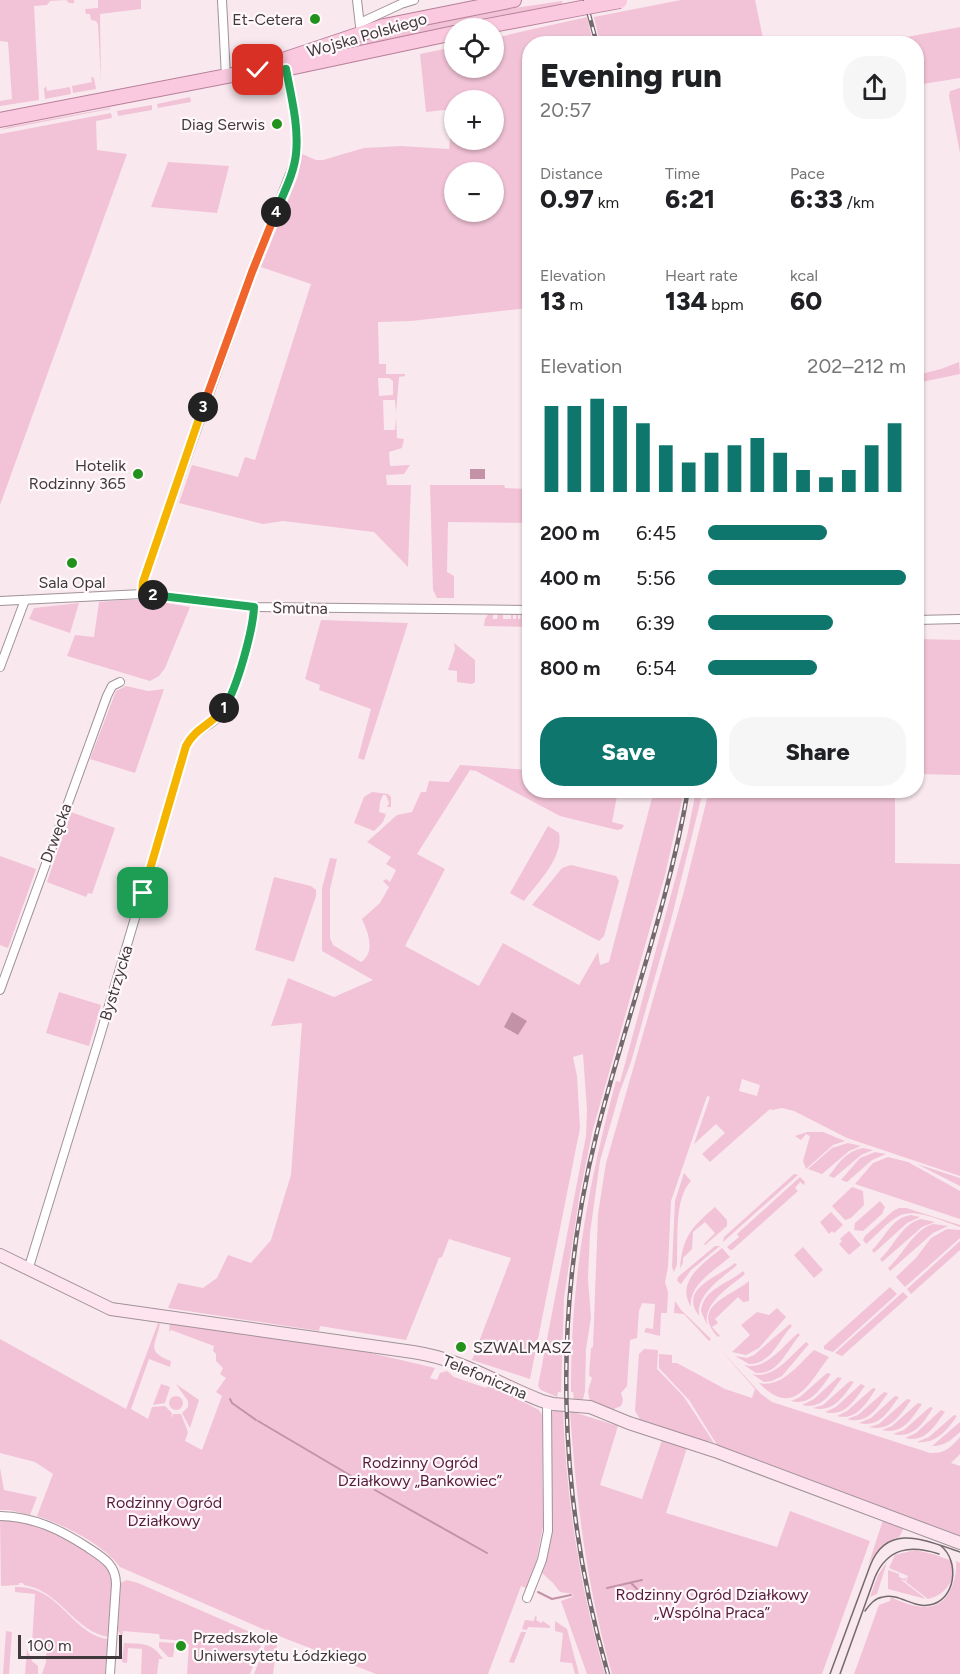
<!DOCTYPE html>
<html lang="en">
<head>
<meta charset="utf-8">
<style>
  :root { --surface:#fff; --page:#f6f6f6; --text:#202124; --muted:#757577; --accent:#0f766e }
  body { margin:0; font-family:Figtree,sans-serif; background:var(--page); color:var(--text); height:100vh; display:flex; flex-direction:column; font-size:22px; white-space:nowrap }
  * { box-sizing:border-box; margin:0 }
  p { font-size:20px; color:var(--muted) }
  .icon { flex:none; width:33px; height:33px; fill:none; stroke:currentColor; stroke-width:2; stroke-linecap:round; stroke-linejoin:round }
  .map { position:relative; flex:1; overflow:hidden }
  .side { position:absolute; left:522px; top:36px; width:402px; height:762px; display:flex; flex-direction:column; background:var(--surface); border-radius:24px; box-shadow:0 2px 4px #0004 }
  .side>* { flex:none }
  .buttons { position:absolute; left:444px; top:18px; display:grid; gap:12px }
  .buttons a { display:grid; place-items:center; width:60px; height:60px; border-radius:50%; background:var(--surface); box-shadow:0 2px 4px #0004; font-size:30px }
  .scale { position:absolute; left:18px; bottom:15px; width:104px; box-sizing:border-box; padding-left:6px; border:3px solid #40393c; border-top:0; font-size:16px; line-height:21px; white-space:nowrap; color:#40393c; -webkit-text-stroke:4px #fff8fb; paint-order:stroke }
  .pin { position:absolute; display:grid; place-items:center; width:51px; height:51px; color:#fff; margin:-26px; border-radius:12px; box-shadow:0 3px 9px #0006 }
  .km { position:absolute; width:30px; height:30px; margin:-15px; border-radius:50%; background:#222; color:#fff; font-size:16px; line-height:30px; text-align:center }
  .round { display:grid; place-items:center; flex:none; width:63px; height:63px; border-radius:24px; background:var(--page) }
  .head { display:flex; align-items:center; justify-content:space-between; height:102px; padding:0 18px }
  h1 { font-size:33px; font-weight:800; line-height:45px }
  .figures { display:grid; grid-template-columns:repeat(3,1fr); gap:9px; height:102px; padding:6px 18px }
  .figures div { display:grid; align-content:center }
  .figures b { font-size:26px; font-weight:800 }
  .figures small { font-size:16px; font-weight:400 }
  .figures p { font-size:16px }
  .chart { height:168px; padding:12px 18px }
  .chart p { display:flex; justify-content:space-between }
  .chart svg { width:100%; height:108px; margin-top:6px; stroke:var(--accent); stroke-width:6 }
  .action { display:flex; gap:12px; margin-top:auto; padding:12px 18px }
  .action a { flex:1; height:69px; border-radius:24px; background:var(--accent); color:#fff; font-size:24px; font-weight:800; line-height:69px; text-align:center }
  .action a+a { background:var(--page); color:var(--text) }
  ul { padding:0 18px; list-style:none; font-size:20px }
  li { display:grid; grid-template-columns:96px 72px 1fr; align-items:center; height:45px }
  li i { height:15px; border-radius:8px; background:var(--accent) }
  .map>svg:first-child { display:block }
  .green { fill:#f2c3d6; fill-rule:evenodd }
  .water { fill:#c492a7 }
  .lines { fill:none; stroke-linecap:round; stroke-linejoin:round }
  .stream { stroke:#c492a7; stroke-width:2 }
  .street-casing { stroke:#a19298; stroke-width:10 }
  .secondary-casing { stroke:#a19298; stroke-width:14 }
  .primary-casing { stroke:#b77f98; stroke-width:16 }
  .street { stroke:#fff; stroke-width:8 }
  .secondary { stroke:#fde4ef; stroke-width:12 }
  .primary { stroke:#fac9df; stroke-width:14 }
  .tram { stroke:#746a6e; stroke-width:1.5 }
  .rail-casing { stroke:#746a6e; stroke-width:4.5 }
  .rail { stroke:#fff8fb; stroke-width:2; stroke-dasharray:7; stroke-linecap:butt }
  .primary-bridge-casing { stroke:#b77f98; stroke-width:16; stroke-linecap:butt }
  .primary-bridge { stroke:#fac9df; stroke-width:14 }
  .split-1-casing { stroke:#fff; stroke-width:12 }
  .split-2-casing { stroke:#fff; stroke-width:12 }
  .split-3-casing { stroke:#fff; stroke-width:12 }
  .split-4-casing { stroke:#fff; stroke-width:12 }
  .split-5-casing { stroke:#fff; stroke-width:12 }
  .split-1 { stroke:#f5b400; stroke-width:8 }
  .split-2 { stroke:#22a559; stroke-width:8 }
  .split-3 { stroke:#f5b400; stroke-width:8 }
  .split-4 { stroke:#f0652b; stroke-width:8 }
  .split-5 { stroke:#22a559; stroke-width:8 }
  .poi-dot { fill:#23921c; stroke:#fff8fb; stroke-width:2 }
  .labels { text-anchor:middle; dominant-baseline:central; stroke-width:4.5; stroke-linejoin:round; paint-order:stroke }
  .poi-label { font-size:16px; fill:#40393c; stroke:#fff8fb; text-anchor:end }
  .street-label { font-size:16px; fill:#40393c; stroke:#fff8fb }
  .park-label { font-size:16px; fill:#571b3a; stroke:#fff8fb }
</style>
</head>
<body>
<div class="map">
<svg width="960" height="1674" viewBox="0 0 960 1674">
  <rect width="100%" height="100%" fill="#f9e8ee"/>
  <g class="green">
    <path d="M0,0H74V3H69L66,0L50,1L47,5L34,6L39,100L0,106V101L12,99L8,42L0,41Z"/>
    <path d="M98,0H141V9L100,14L101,82L98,24L96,21L91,20L90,14H86L85,9L98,8Z"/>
    <path d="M681,0H755L764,43H600L594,17Z"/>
    <path d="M562,1V4L497,20L309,60L325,50L367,36L480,13Z"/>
    <path d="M587,17L593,43L530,44L529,308L411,321L378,322L379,364H386V374H405V376L399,377L396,413L395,400H383L384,430H395L396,417L397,438L404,439L402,448L389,452L390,466L410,465L404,474L386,475L387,485H411L408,567L374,532L283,521L263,524L179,503L192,465L238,477L245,457L255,460L311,284L261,267L298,176L302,154L316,160H323L364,148L401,146L449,149L454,109L426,112L420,54L454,47V68H494V38ZM494,100V140H454V100ZM454,172H494V212H454ZM378,378H389L393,381V395L379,396Z"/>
    <path d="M960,27V78L917,85L916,44L875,43Z"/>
    <path d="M91,77L94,78L96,89L73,93L72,86L92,82Z"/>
    <path d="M46,86L47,91L70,87L71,94L45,99L44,89Z"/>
    <path d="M960,88V153L949,96L950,91Z"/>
    <path d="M190,97L191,102L158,108L157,104Z"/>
    <path d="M152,105V110L118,116L117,111Z"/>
    <path d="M110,108V109L0,130L8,127Z"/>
    <path d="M111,113L112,118L96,121L97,150L127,154L0,505V134Z"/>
    <path d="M168,162L229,166L217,213L151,207Z"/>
    <path d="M959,362L960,374L917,383V375L941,369Z"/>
    <path d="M430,485H504L505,488L529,489V523L448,522L447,572L454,576V598H437L433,590Z"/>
    <path d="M123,600H149L190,607L165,668L159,676L150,681L67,656L75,635L94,637L99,602Z"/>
    <path d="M79,603L70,633L29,619L34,608Z"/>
    <path d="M489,613H493V619H497L498,614H503V619H511V614H513V619H516V614H518V619H520L521,614H524V619H529V627L484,626L485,619Z"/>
    <path d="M321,620L408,623L364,760L358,758L371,709L319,690L320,685L305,679Z"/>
    <path d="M917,639L960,640V775L917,774Z"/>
    <path d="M454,643L475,660V682L472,684L457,682V671L448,670L455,649Z"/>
    <path d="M126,686L148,691L164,689L135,773L90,759L116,691Z"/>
    <path d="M460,765L529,770L530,790L618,791L612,822L624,825L622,829L617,830L560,816L476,771L470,770L417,854L445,869L405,946L479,986L503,943L579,985L598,952L600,965L609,962L652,798V791H684L665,875L593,1129L580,1192L564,1298L561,1392H558L557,1397L541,1390L538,1386L586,1136L587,1110L583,1054L573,1057L577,1076L580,1128L530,1379L472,1360L511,1258L449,1239L442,1257L439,1258L406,1340L320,1326L319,1331L168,1308L178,1283L203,1288L217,1278L228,1255L251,1263L271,1240L291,1175L302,1023L271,1026L288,978L334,997L373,980L322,951V888L330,858L337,859L330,889V938L333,945L361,962C376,952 368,932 362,919L380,903L389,887L383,881L386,879L390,882L396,870L386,864L391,857L367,842L397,815L412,812L421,792H426L429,781L449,782Z"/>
    <path d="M696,791H703L671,920L631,1062L620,1091L600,1161L590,1233L588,1279L591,1318L586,1349L585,1391L583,1399L574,1400L573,1392H571C570,1286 588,1183 616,1081L620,1082L687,836Z"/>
    <path d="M709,791H895V863L960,864V1176L847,1138L794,1111L782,1108L772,1110L770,1109L710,1162L702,1154L725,1133L716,1124L694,1144L710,1097L707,1096L671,1201L668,1267L665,1282L668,1292L667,1313H661L660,1336L644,1332L646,1328L653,1329L655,1304L642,1303L639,1311L637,1338L630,1340L627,1386L621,1393L623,1400L621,1406L609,1411L590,1403L588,1391L592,1378L589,1375L591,1348L593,1347L598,1214L606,1163L683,895ZM742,1079L760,1085L757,1096L739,1091Z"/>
    <path d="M372,792L388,794L391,797V807H387L389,803L386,795H383L380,802L379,812L386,814L383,822L374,831L354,823L364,797Z"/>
    <path d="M71,812L115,828L92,894L88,893L86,897L47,882Z"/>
    <path d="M548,826L559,833C564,857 538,882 524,901L510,893Z"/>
    <path d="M0,856L36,869L8,948L0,945Z"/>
    <path d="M571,865L616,876L619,881L604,936L599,941L532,905L562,868Z"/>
    <path d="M274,877L311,886L316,890V896L294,962L255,950Z"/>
    <path d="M59,992L101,1005L89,1046L46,1033Z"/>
    <path d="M807,1132H823L845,1141L833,1145L806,1169L803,1161L810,1136L806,1134L801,1140L795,1136Z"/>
    <path d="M848,1143L861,1146L849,1151L822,1174L808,1169L832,1148Z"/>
    <path d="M863,1148L873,1150L861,1155L834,1178L829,1176C838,1164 846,1151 863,1148Z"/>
    <path d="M875,1152L886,1154L872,1160L847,1182L841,1180L860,1158Z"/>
    <path d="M888,1157L908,1162L960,1191V1219L855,1184L873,1163Z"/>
    <path d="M917,1164L960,1178V1186Z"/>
    <path d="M684,1173L691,1181C674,1198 678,1240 677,1264L674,1272L672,1267L675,1201Z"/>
    <path d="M794,1174L798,1175L723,1242L724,1237Z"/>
    <path d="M800,1177L805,1182L804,1185L800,1182L795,1188L798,1191L732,1250H730L727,1247L739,1237L737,1234Z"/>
    <path d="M852,1187L863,1191L864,1205L851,1218L845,1220L832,1206Z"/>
    <path d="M880,1201L885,1207L882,1214L863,1231L854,1230L855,1223Z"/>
    <path d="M715,1207L727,1220V1226L705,1245L704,1244L715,1233L705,1222L693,1232L692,1249L683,1258V1263L680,1268C683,1236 691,1228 715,1207Z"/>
    <path d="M899,1208H906L960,1225V1227C945,1222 914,1207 899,1216C887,1222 877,1235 866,1244L863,1240L865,1236L893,1211Z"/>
    <path d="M831,1212L843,1225L834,1233L832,1231L829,1234L820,1222Z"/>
    <path d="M911,1215L920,1217L907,1223L874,1253L872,1250C885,1238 891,1218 911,1215Z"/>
    <path d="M921,1219L935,1222L922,1227L882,1262L880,1259C894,1247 901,1224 921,1219Z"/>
    <path d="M933,1224L948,1226L933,1233L890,1271L888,1268C903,1255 913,1230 933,1224Z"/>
    <path d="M947,1229L960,1230V1238L905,1287L896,1277L916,1258L931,1238Z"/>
    <path d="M849,1231L861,1245L849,1255L839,1244L842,1241L840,1239Z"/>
    <path d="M960,1241V1250L911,1294L907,1289Z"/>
    <path d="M715,1246H720L691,1270L681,1284L677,1281L678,1277Z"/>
    <path d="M803,1247L823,1270L814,1278L794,1255Z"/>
    <path d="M722,1248L730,1257C715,1270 688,1285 691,1307C675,1281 704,1263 722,1248Z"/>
    <path d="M735,1263L737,1265C722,1278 696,1294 699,1316C678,1288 719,1277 735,1263Z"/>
    <path d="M743,1271L745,1274C730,1287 703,1302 707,1325L701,1311C703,1289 728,1284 743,1271Z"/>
    <path d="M749,1281V1301L743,1302L738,1297L715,1319L718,1323L712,1327L720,1336L718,1337C690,1306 730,1297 749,1281Z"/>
    <path d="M890,1287L897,1294L833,1352L824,1349V1346Z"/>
    <path d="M903,1292L908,1297L842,1356L835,1353Z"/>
    <path d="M675,1301L681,1310L711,1339L709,1341L684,1314L674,1313Z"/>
    <path d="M777,1308L786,1317L759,1348L746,1355L732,1352L750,1335L741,1325L757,1312L769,1315Z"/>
    <path d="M158,1323L160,1324C156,1345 145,1351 171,1361L170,1367L149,1359L131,1409L148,1419L152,1407L165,1406L172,1413L171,1419L173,1414H181L188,1432L185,1441L202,1450L222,1396L216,1392L226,1378L220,1374L223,1368L216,1361V1354L213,1351L214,1346L171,1330L169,1332L170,1323L241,1331L242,1335L275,1337L371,1353L435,1368L430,1378L437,1380L440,1373L447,1371L454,1377L486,1388L490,1382L510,1395L539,1410L542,1415L543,1526L536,1563L526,1588L521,1586L488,1674H376L279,1636L120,1567C103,1544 64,1525 37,1516L53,1474L35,1462L0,1453V1339L126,1409Z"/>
    <path d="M790,1324L792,1326C778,1340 772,1364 749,1364L735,1356L747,1358L754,1355Z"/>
    <path d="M798,1333L800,1335C787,1349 779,1375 756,1373L744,1365C766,1371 783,1346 798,1333Z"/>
    <path d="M806,1342L809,1344L782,1376L772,1381L764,1382L752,1374C774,1380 791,1355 806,1342Z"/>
    <path d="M644,1349L658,1350L657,1369L684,1397L714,1443L709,1441L708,1444L641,1421L635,1411L639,1354Z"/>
    <path d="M720,1349L761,1394L772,1402L930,1453C945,1454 951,1447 960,1437V1454L951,1463L960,1466V1537L719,1448L689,1400L659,1368V1354L672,1355V1363H677L725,1389L752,1398L755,1389Z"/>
    <path d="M814,1350L829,1357C809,1383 794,1419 759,1383C782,1388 799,1364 814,1350Z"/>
    <path d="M827,1373L831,1374C820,1389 811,1406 791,1401L800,1397Z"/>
    <path d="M838,1377L842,1378C831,1392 823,1410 802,1405L814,1399Z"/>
    <path d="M850,1381L854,1382C843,1396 834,1413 813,1408L823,1405Z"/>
    <path d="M161,1384L170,1387L165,1403L153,1405Z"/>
    <path d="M176,1384L199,1400L190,1428L182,1413L188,1407V1401Z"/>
    <path d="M861,1384L865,1386C854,1400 846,1417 825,1412L836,1407Z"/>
    <path d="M873,1388L876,1389C866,1403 857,1421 837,1416L847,1411Z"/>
    <path d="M884,1392L888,1393C877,1408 868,1425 847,1419L858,1415Z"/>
    <circle cx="176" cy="1403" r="7"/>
    <path d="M895,1396L899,1397C888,1411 880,1428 859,1423L871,1418Z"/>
    <path d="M907,1399L911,1400C900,1415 891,1432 869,1427L879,1424Z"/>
    <path d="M918,1403L922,1404C911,1419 903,1435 882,1430L892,1426Z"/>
    <path d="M930,1407L933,1408C923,1423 914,1439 893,1434L904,1430Z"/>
    <path d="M563,1410C566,1499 580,1588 605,1674H587L561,1601L572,1597L573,1594L560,1592L553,1583L541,1572L546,1558L550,1416L553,1411Z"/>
    <path d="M941,1410L945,1412C934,1426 926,1443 905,1438L916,1433Z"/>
    <path d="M570,1411L618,1426L600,1485L642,1499L662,1440L687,1448L666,1513L777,1547L790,1511L870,1541L822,1674H612C587,1588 576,1501 570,1411Z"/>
    <path d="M954,1415L957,1416C947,1430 937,1444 917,1442L929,1437Z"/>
    <path d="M960,1422V1432C951,1440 945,1446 932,1446Z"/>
    <path d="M0,1468L4,1490L37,1497L30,1515L9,1510H0Z"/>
    <path d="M0,1519C37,1522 56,1532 87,1551C95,1556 106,1562 111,1572C117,1587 111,1621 110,1637C76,1634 60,1590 24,1585L23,1583H19V1585L1,1586Z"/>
    <path d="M883,1520L900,1526L903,1530L899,1537C884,1542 875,1551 868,1566Z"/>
    <path d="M915,1550L936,1555L952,1561C957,1579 946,1595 928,1599L906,1582L908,1576L889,1568L895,1555Z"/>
    <path d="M956,1561L960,1563V1674H854L879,1605L890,1601L891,1597C911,1607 939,1616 951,1589C955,1579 957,1571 956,1561Z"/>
    <path d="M887,1562L877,1594L870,1597L878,1575Z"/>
    <path d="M888,1570L899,1574V1577L904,1579L907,1577L905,1581L900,1579L926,1599L888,1589Z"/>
    <path d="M127,1580L138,1583L264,1638L250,1674H187L189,1644L186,1643V1641L160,1639L159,1634L123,1631L122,1637L117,1629L120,1583Z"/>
    <path d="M15,1587C60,1585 71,1634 108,1639L105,1674H42L46,1662L47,1645L32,1644L35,1594L15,1592Z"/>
    <path d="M535,1616L537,1617L536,1620L541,1623L543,1621L550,1626V1628L528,1627L527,1630L522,1629L525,1620L534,1621Z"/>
    <path d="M555,1621L567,1629L579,1674H575L572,1663L560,1662L563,1633L555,1631Z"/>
    <path d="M6,1631L12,1632L9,1674H3Z"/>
    <path d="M521,1632H526L514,1663L509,1662Z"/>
    <path d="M268,1638L277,1644L273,1674H254Z"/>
    <path d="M159,1642L175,1643L173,1657H168L159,1647Z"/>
    <path d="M124,1643C142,1644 152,1642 163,1659H159L157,1674H141L142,1649L128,1648L127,1663L122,1662Z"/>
    <path d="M27,1649L32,1661L38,1666V1674H25Z"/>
  </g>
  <g class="water">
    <rect x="470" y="469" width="15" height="10"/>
    <path d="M512,1012L527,1021L518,1035L504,1027Z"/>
  </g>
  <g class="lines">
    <g class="stream">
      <path d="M230,1399L232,1403L256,1420"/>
      <path d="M258,1421L370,1487"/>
      <path d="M375,1490L487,1553"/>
      <path d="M631,1583L637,1589"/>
      <path d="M607,1588L642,1580"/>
      <path d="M538,1592L552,1599L571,1595"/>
    </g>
    <defs>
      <g id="street">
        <path d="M222,0L226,77"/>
        <path d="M357,0L360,26"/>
        <path d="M360,23L401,4L414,0"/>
        <path d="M142,594L143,582L252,272L295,161C300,131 292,99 286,69"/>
        <path d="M0,601L142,594L254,607L530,610"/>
        <path d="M916,620L960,619"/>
        <path d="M0,667L25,600"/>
        <path d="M0,990L107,696L112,686L120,682"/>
        <path d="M28,1270L100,1036L186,746C195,728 205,730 217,718C234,701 253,631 254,607"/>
        <path d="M0,1516C34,1517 59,1529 87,1547C102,1557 116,1564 116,1584L110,1674"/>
        <path d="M527,1598L542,1560L548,1531L547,1403"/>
      </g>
      <path id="secondary" d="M0,1255L111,1309L413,1352C465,1360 495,1383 542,1401L553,1404L590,1407L629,1423L715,1451L960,1543"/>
      <g id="primary">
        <path d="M477,28L587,7"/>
        <path d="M262,67L384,26L514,0"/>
        <path d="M0,120L258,70L266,73L454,33"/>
      </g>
    </defs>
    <use href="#street" class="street-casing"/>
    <use href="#secondary" class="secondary-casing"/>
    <use href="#primary" class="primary-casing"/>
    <use href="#street" class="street"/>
    <use href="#secondary" class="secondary"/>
    <use href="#primary" class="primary"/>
    <g class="tram">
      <path d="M865,1611C870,1604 875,1598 883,1597C899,1593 913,1608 929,1605C956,1601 960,1561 941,1546"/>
      <path d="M830,1674L870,1566C887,1521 927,1541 960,1552"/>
      <path d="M840,1674L875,1577C888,1547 911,1545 939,1554"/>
    </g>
    <defs>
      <g id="rail">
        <path d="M585,0L597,44"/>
        <path d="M608,1674C557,1497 552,1311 597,1132C626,1018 668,907 688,790"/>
      </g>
    </defs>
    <use href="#rail" class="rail-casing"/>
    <use href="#rail" class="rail"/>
    <defs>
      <path id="primary-bridge" d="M587,7L620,1"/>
    </defs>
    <use href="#primary-bridge" class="primary-bridge-casing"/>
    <use href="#primary-bridge" class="primary-bridge"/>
  </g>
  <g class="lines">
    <defs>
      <path id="split-1" d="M143,893L186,746C195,728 213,724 224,708"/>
      <path id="split-2" d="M153,595L254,607C253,630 237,689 224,708"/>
      <path id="split-3" d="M153,595L142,594L143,582L203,407"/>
      <path id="split-4" d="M203,407L252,272L276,212"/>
      <path id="split-5" d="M258,70L266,73L286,69C291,96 299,126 296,154C294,174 283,194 276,212"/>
    </defs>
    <use href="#split-1" class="split-1-casing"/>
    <use href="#split-2" class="split-2-casing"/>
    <use href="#split-3" class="split-3-casing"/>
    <use href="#split-4" class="split-4-casing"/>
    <use href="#split-5" class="split-5-casing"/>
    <use href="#split-1" class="split-1"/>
    <use href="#split-2" class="split-2"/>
    <use href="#split-3" class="split-3"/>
    <use href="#split-4" class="split-4"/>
    <use href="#split-5" class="split-5"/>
  </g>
  <g class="poi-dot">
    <circle cx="315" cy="19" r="6"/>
    <circle cx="277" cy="124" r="6"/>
    <circle cx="138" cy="474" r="6"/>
    <circle cx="72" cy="563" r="6"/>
    <circle cx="461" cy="1347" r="6"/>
    <circle cx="181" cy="1646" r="6"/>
  </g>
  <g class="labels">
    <g class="poi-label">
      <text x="303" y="19">Et-Cetera</text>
      <text x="265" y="124">Diag Serwis</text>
      <text x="126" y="465">Hotelik<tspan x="126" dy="18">Rodzinny 365</tspan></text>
      <text x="72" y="582" text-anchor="middle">Sala Opal</text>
      <text x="473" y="1347" text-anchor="start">SZWALMASZ</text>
      <text x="193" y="1637" text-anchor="start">Przedszkole<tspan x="193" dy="18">Uniwersytetu Łódzkiego</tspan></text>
    </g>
    <g class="street-label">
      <text transform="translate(367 35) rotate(-16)">Wojska Polskiego</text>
      <text transform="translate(300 608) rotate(1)">Smutna</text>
      <text transform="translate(56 833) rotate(-70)">Drwęcka</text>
      <text transform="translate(116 983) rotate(-73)">Bystrzycka</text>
      <text transform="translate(485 1377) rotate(23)">Telefoniczna</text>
    </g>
    <g class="park-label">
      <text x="420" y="1462">Rodzinny Ogród<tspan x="420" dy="18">Działkowy „Bankowiec”</tspan></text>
      <text x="164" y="1502">Rodzinny Ogród<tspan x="164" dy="18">Działkowy</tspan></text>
      <text x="712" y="1594">Rodzinny Ogród Działkowy<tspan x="712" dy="18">„Wspólna Praca”</tspan></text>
    </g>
  </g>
</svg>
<div class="buttons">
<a><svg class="icon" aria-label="locate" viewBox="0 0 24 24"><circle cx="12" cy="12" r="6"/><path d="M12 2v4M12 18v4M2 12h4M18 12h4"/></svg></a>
<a>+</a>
<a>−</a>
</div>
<div class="scale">100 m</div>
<div class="pin" style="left:143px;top:893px;background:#1e9e55"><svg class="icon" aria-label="arrive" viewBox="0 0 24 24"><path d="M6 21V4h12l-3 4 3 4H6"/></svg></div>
<div class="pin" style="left:258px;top:70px;background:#d93025"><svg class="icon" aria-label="check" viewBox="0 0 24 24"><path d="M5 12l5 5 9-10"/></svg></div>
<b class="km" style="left:224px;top:708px">1</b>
<b class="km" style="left:153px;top:595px">2</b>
<b class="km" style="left:203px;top:407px">3</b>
<b class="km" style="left:276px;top:212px">4</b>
<section class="side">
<div class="head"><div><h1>Evening run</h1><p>20:57</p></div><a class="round"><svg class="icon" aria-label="share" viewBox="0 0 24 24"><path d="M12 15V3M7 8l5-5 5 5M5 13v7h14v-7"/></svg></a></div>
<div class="figures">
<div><p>Distance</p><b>0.97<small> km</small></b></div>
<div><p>Time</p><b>6:21</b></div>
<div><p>Pace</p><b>6:33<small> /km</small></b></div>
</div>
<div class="figures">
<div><p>Elevation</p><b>13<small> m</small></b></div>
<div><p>Heart rate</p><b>134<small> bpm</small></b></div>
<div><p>kcal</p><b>60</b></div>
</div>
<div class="chart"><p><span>Elevation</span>202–212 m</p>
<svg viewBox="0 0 160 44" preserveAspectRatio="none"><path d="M5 44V9M15 44V9M25 44V6M35 44V9M45 44V16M55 44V25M65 44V32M75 44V28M85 44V25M95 44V22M105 44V28M115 44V35M125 44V38M135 44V35M145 44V25M155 44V16"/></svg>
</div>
<ul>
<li><b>200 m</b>6:45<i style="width:60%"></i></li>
<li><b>400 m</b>5:56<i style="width:100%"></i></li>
<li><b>600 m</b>6:39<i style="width:63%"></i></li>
<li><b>800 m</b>6:54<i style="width:55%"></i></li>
</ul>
<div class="action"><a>Save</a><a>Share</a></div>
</section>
</div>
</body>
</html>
